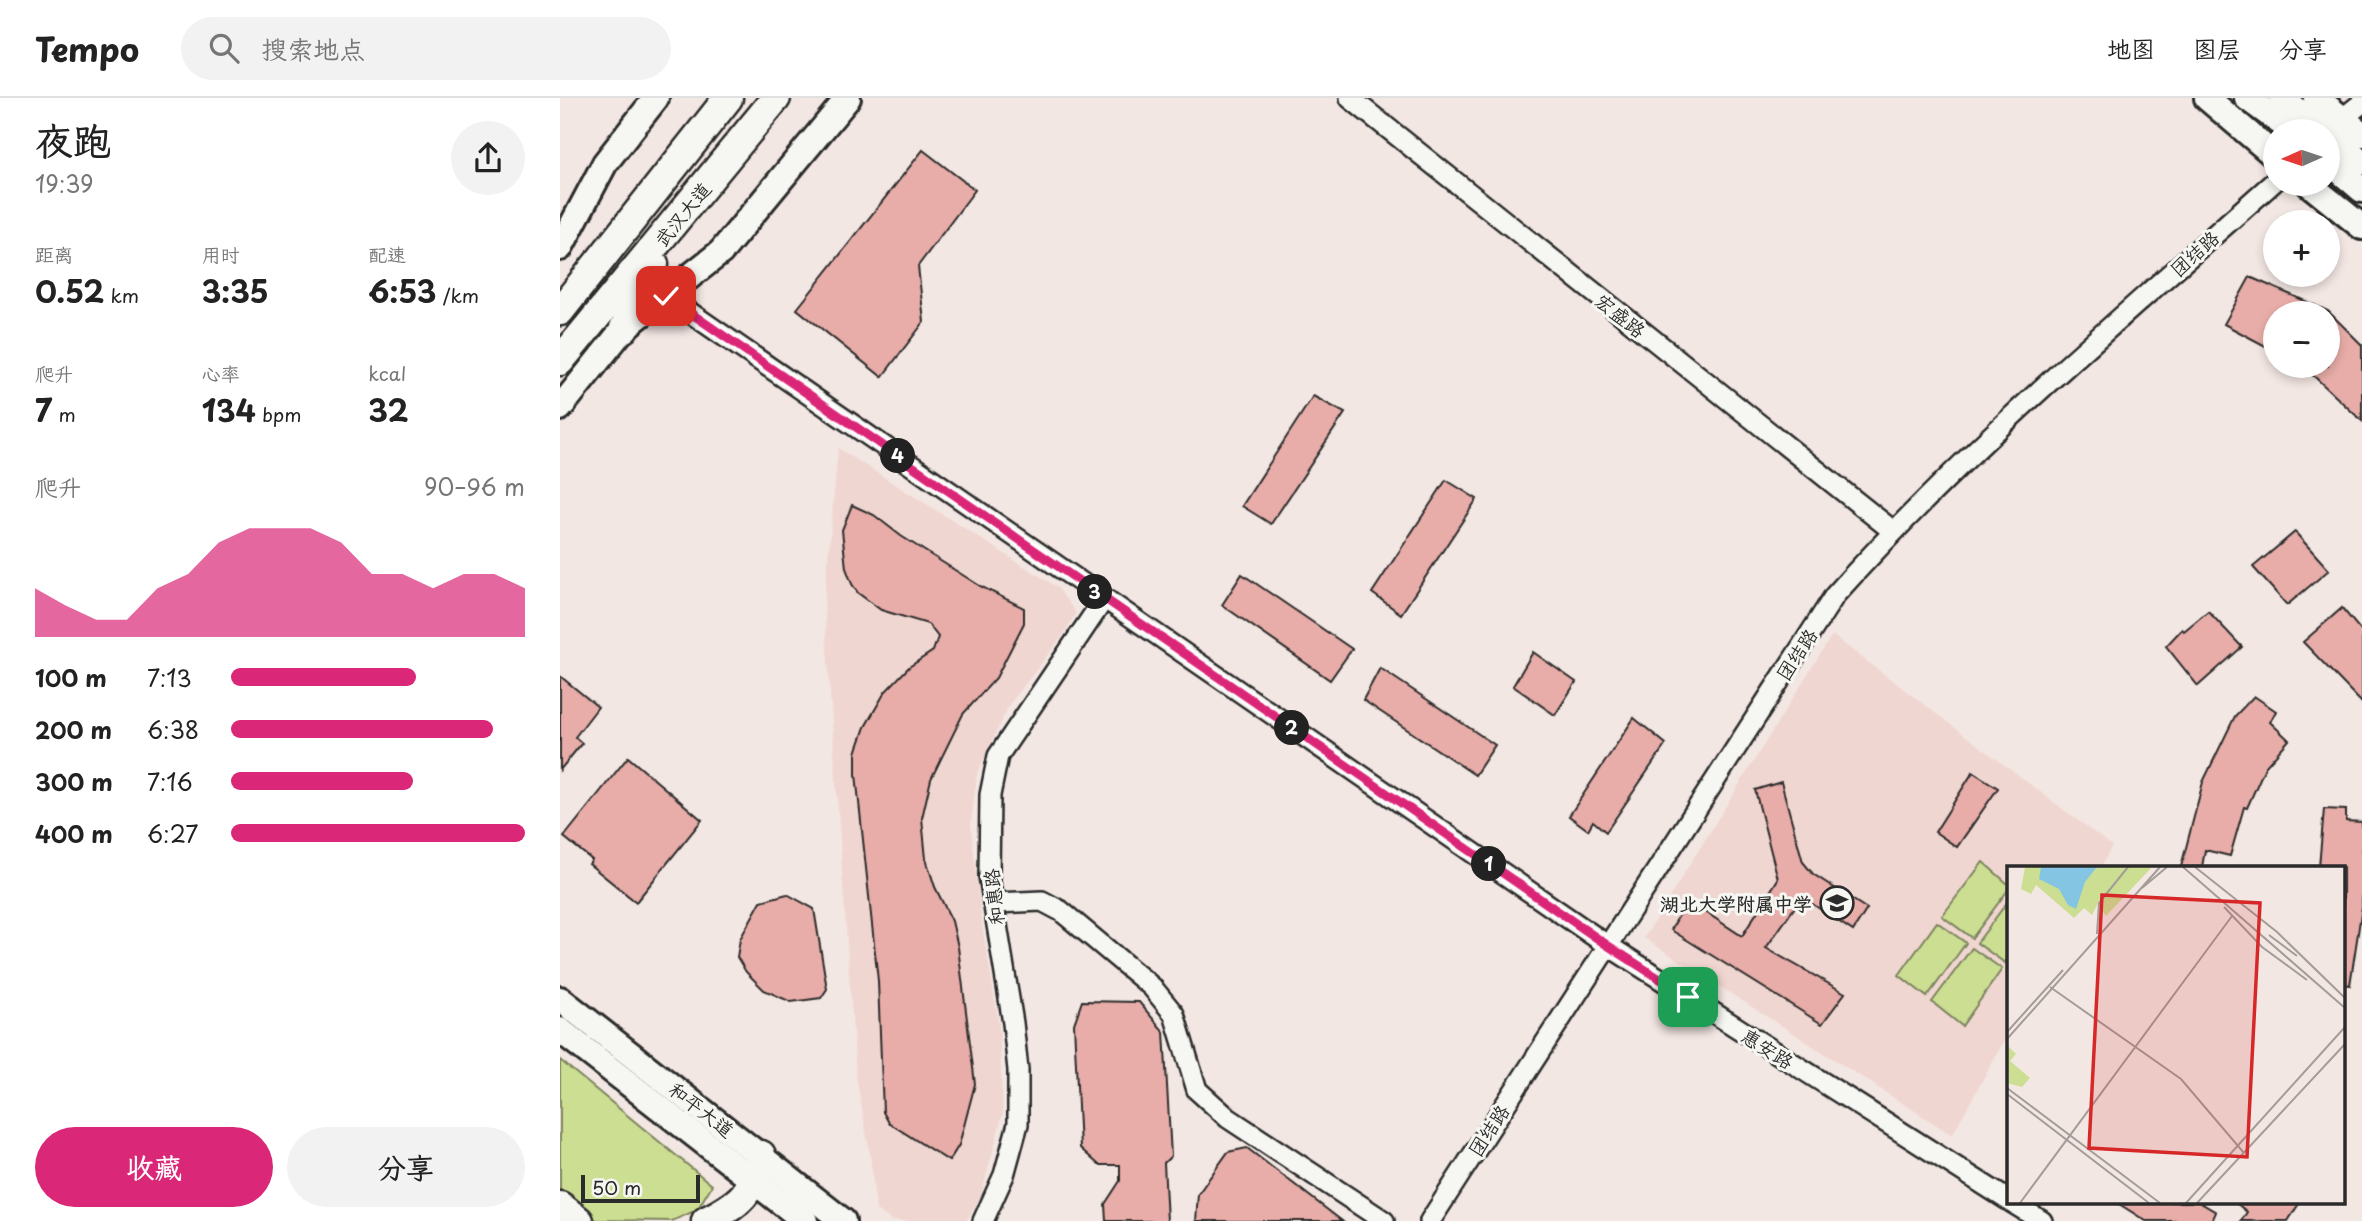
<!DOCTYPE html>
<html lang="zh">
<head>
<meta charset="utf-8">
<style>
  :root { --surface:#fff; --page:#f2f2f2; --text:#222; --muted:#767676; --line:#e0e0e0; --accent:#db2777 }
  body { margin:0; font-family:"Playpen Sans","LXGW WenKai TC",sans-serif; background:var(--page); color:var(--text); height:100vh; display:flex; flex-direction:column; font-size:26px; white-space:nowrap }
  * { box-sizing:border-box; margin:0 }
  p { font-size:23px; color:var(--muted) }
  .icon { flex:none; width:38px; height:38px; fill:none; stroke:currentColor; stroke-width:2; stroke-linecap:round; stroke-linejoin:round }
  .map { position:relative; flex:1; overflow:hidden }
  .panel { display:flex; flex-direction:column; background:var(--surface); width:560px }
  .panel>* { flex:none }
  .needle { width:46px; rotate:267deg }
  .fabs { position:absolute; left:1703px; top:21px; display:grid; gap:14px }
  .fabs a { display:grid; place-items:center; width:77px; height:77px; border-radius:50%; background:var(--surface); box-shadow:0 4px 10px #0003; font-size:35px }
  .scale { position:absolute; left:21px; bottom:18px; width:119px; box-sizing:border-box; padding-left:7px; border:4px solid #2b2b2b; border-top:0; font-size:19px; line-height:24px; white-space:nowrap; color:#2b2b2b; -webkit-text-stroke:5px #f6f6f2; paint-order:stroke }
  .pin { position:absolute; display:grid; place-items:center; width:60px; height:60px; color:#fff; margin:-30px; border-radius:14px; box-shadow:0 4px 10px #0006 }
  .km { position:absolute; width:35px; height:35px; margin:-18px; border-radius:50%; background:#222; color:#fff; font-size:19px; line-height:35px; text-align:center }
  .round { display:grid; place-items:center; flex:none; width:74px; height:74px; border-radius:37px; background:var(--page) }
  .head { display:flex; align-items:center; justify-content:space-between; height:119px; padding:0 35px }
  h1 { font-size:38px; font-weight:700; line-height:52px }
  .stats { display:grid; grid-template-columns:repeat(3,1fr); gap:10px; height:119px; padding:7px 35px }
  .stats div { display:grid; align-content:center }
  .stats b { font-size:30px; font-weight:700 }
  .stats small { font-size:19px; font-weight:400 }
  .stats p { font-size:19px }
  .chart { height:196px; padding:14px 35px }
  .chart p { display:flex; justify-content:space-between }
  .chart svg { width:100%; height:126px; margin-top:7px; fill:var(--accent); opacity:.7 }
  .button { display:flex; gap:14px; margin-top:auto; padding:14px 35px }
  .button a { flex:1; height:80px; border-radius:42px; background:var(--accent); color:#fff; font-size:28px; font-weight:700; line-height:80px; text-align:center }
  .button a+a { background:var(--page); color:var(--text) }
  ul { padding:0 35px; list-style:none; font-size:23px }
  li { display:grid; grid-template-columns:112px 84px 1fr; align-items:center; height:52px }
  li i { height:18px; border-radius:9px; background:var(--accent) }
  header { display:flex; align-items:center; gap:42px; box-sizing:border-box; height:98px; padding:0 35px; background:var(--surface); border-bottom:2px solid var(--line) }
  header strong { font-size:33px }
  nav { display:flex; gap:38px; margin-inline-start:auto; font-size:24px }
  .search { width:490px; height:63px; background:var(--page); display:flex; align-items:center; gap:18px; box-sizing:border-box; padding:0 24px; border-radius:38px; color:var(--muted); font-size:26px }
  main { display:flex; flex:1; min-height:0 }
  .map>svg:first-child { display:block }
  .built { fill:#f0d6d1 }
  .green { fill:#ccde92; stroke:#7c845e; stroke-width:2 }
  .building { fill:#e8ada8; stroke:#2b2b2b; stroke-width:2 }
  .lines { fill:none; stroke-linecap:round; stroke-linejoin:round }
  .minor-casing { stroke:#2b2b2b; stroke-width:24 }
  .major-casing { stroke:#2b2b2b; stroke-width:30 }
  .highway-casing { stroke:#2b2b2b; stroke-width:33 }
  .minor { stroke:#f6f6f2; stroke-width:19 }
  .major { stroke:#f6f6f2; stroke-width:24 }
  .highway { stroke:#f6f6f2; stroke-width:28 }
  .route-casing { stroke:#fff; stroke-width:14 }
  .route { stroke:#db2777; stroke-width:9 }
  .labels { text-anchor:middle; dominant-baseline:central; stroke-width:6; stroke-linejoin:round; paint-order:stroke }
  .street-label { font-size:19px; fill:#2b2b2b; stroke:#f6f6f2 }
  .poi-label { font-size:19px; font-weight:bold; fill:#2b2b2b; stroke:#f6f6f2; text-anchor:end }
  .inset-road { fill:none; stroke:#a39c99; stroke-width:2 }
  .view { fill:#d62828; fill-opacity:0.15; stroke:#d62828; stroke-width:3.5 }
  .inset-edge { fill:none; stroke:#2b2b2b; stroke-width:3.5 }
</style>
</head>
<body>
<header>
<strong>Tempo</strong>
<div class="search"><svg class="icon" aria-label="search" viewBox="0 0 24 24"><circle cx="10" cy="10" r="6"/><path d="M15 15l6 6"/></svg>搜索地点</div>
<nav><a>地图</a><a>图层</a><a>分享</a></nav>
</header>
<main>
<section class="panel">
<div class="head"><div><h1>夜跑</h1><p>19:39</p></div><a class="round"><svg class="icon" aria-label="share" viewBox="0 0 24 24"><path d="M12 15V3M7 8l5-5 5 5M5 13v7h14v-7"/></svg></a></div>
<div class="stats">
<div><p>距离</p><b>0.52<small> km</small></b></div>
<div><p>用时</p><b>3:35</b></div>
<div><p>配速</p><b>6:53<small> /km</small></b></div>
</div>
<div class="stats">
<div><p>爬升</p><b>7<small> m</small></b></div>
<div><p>心率</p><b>134<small> bpm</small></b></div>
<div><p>kcal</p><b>32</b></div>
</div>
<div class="chart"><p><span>爬升</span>90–96 m</p>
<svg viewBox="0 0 160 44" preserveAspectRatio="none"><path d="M0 44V27L10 33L20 38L30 38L40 27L50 22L60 11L70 6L80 6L90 6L100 11L110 22L120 22L130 27L140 22L150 22L160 27V44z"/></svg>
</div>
<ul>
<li><b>100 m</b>7:13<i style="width:63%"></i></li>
<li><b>200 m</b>6:38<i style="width:89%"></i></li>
<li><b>300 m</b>7:16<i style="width:62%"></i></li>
<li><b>400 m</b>6:27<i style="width:100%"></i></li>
</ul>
<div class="button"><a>收藏</a><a>分享</a></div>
</section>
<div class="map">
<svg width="1802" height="1123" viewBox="0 0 1802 1123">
  <rect width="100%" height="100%" fill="#f3e7e3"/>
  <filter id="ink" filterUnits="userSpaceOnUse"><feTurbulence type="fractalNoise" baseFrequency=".0143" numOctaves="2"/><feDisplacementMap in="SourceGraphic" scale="14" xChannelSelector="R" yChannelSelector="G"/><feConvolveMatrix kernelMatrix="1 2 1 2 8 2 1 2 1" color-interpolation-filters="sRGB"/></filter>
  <g filter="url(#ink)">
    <g class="built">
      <path d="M278,350L497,489L516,515L504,536L449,607L417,676L411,727L422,826L439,926L443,1015L421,1098L406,1123H332L316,1112L310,1056L296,978L264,506Z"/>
      <path d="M1272,537L1552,748L1541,769H1448V936L1392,1037L1084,840Z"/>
    </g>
    <g class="green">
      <path d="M1423,764L1448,786V792L1412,840L1382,818Z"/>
      <path d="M1448,803V860L1445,865L1417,845Z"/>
      <path d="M1377,824L1406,845L1367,899L1339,877Z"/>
      <path d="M1412,850L1442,871L1402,928L1372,904Z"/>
      <path d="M0,962L152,1087L137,1112L112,1123L36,1122L0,1092Z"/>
    </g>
    <g class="building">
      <path d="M363,52L415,92L358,168L364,224L322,279L237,211Z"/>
      <path d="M1690,179L1768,213L1802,247V323L1743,268H1768V215H1715V253L1664,226Z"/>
      <path d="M753,298L785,315L711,426L682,408Z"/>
      <path d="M886,382L917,401L841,516L812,495Z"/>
      <path d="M292,407L314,417L341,438L420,488L464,510V525L436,580L403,616L371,681L362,720L366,761L375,789L392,823L398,849L415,986L399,1047L389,1063L329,1025L323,1014L318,883L296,676V655L305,629L325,594L349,569L373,553L378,539L368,526L321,512L298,495L292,486L286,470L282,432Z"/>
      <path d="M1735,434L1769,472L1727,507L1693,469Z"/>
      <path d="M682,476L792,551L770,582L662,507Z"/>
      <path d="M1782,510L1802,534V605L1743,544Z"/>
      <path d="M1648,513L1682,549L1638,588L1606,548L1622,531L1624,533Z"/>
      <path d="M973,554L1016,584L995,617L953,588Z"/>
      <path d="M820,570L935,647L915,677L803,602Z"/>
      <path d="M0,578L38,609L15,639L22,645L0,672Z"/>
      <path d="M1694,598L1716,613L1710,624L1729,642L1705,669L1687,710L1684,709L1670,758L1645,752L1642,769H1621L1643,684L1675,618Z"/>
      <path d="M1074,620L1106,646L1046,734L1033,723L1028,732L1009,718Z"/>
      <path d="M68,659L142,722L76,804L29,766L32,762L4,739Z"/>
      <path d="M1413,674L1438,690L1397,749L1375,734Z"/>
      <path d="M1221,684L1243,764L1253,776L1307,811L1293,833L1242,799L1206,850L1285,895L1262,926L1111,832L1127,802L1182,838L1218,781L1195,692Z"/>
      <path d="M1764,711L1786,712V723L1802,724V809L1790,887L1783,886V769H1759Z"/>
      <path d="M227,796L254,811L267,891L261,900L231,904L204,892L186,874L177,859L180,841L201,803Z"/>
      <path d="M522,903L579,904L604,934L611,1058L604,1065L607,1123H546L545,1106L560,1083V1067H539L520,1050L514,926Z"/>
      <path d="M687,1050L782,1123H636L638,1096L668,1054Z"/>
      <path d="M1556,1104H1639L1656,1114L1652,1123H1586Z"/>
      <path d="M1675,1104H1740L1728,1123H1681L1687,1114Z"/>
    </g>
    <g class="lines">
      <defs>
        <g id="minor">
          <path d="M790,0L1333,433"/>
          <path d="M1773,28L1802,5"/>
          <path d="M106,198L1047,847L1448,1102"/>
          <path d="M433,805L482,803L501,813L592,889L614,916L637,992L668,1020L824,1123"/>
          <path d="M1451,1104L1482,1123"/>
          <path d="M423,1123L444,1077L458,1026V972L453,925L429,778L430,697L438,658L544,501"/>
          <path d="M870,1123L1275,497C1409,347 1565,217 1715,83"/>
        </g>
        <g id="major">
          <path d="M1647,0L1715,58"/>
          <path d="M1687,0L1732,33"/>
          <path d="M1722,0L1764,33"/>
          <path d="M1756,0L1802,36"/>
          <path d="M1768,36L1802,64"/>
          <path d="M1768,63L1802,92"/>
          <path d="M1749,86L1802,129"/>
          <path d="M0,150L45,65L96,0"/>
          <path d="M0,310L64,230L161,154L288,0"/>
          <path d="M0,901L283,1123"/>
          <path d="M0,932L245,1123"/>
        </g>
        <g id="highway">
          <path d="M0,213L168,0"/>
          <path d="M64,230L94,166"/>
          <path d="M0,263L216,0"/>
          <path d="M0,1108L19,1123"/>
          <path d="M146,1123C181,1105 192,1096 201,1057"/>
        </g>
      </defs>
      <use href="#minor" class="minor-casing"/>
      <use href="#major" class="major-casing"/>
      <use href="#highway" class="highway-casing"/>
      <use href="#minor" class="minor"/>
      <use href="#major" class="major"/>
      <use href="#highway" class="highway"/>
    </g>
  </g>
  <g class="lines" filter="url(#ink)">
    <defs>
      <path id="route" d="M106,198L1047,847L1128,899"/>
    </defs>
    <use href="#route" class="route-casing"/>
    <use href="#route" class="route"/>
  </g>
  <defs>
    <symbol id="school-ring" viewBox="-11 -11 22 22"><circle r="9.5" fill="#f6f6f2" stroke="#2b2b2b" stroke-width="1.5"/><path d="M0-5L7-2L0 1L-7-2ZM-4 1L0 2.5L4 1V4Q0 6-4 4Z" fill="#2b2b2b"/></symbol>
  </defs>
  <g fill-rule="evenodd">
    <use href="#school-ring" x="1258" y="786" width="38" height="38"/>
  </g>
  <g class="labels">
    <g class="street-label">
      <text transform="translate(122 116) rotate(-51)">武汉大道</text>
      <text transform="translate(1634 155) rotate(-42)">团结路</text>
      <text transform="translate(1061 217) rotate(38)">宏盛路</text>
      <text transform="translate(1236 556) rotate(-57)">团结路</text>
      <text transform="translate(433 799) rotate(-96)">和惠路</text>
      <text transform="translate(1208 950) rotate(32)">惠安路</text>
      <text transform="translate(142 1011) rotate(38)">和平大道</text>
      <text transform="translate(928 1032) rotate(-57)">团结路</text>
    </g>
    <g class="poi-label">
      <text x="1252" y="805">湖北大学附属中学</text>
    </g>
  </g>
  <g transform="translate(1447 768)">
    <rect width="338" height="338" fill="#f3e7e3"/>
    <path d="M18,1H145L99,50L94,43L97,25L85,49L77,42L67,52L29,19L24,28L14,23ZM1,180L9,188L3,195L23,212L15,221L0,217Z" fill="#ccde92"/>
    <path d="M34,1H99L89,2L78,16L69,43L61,39L52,23L32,13Z" fill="#83c5e3"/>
    <path class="inset-road" d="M176,1L338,142M188,1L270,66L338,132M135,22L160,1M217,41L255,81L300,114M90,68L92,37L121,1M262,69L290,90M43,121L174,213L237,287M0,166L56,104M0,173L153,1M0,222L153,337M0,228L142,337M13,337L225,50M179,337L338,161M190,337L338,178"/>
    <path class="view" d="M95,29L253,37L240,291L82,282Z"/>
    <rect width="338" height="338" class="inset-edge"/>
  </g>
</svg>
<div class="fabs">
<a><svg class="needle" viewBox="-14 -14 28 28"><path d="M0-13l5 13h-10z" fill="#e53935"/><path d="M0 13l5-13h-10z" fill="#767676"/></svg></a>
<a>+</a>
<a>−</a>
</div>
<div class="scale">50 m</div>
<div class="pin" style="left:1128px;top:899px;background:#1e9e55"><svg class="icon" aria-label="arrive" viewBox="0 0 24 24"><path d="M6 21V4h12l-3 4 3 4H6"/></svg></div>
<div class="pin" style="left:106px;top:198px;background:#d93025"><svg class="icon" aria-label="check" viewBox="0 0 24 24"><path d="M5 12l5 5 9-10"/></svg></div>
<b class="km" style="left:929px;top:766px">1</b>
<b class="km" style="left:732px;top:630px">2</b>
<b class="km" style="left:535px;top:494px">3</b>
<b class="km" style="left:338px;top:358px">4</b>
</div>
</main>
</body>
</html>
